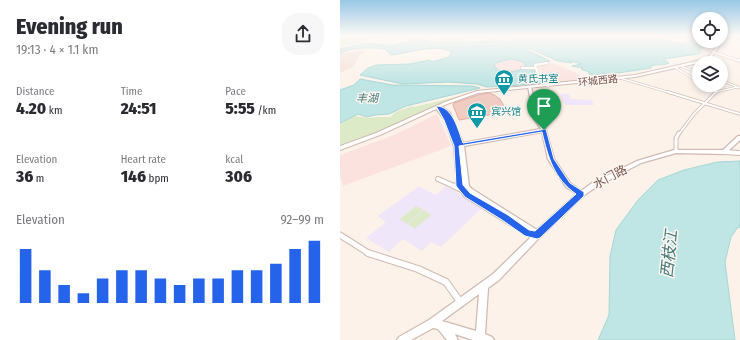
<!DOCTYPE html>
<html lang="en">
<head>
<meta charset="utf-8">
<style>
  :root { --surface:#fff; --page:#f7f7f7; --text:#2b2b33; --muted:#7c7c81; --accent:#2563eb }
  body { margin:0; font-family:"Fira Sans Condensed","Noto Sans SC",sans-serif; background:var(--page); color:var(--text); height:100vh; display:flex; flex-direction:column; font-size:15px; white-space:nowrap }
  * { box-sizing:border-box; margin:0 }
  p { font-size:13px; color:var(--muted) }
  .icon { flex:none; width:22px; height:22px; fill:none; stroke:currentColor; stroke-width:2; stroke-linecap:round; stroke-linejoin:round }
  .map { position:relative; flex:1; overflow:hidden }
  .details { display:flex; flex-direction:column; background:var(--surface); width:340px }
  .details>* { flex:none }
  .controls { position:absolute; left:352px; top:12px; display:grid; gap:8px }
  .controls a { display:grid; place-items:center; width:36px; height:36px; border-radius:50%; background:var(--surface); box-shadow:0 2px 6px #0003; font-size:20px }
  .pin { position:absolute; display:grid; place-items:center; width:34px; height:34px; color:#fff; margin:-41px -17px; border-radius:50% 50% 50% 0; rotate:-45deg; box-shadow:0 0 4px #0007 }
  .pin .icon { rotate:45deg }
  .round { display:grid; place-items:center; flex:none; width:42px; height:42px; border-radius:16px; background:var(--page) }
  .headline { display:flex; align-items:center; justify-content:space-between; height:68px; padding:0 16px }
  h1 { font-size:22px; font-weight:800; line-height:30px }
  .stats { display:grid; grid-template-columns:repeat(3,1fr); gap:6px; height:68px; padding:4px 16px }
  .stats div { display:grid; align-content:center }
  .stats b { font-size:17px; font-weight:800 }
  .stats small { font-size:11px; font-weight:400 }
  .stats p { font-size:11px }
  .chart { height:112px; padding:8px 16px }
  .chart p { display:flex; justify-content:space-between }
  .chart svg { width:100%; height:72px; margin-top:4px; stroke:var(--accent); stroke-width:6 }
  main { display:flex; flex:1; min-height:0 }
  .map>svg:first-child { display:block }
  .residential { fill:#f3e2d9 }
  .commercial { fill:#fbe2df }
  .education { fill:#efe6f9 }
  .green { fill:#dceac8 }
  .water { fill:#bfe5e4; stroke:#a5d7d5; fill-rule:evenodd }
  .building { fill:#f0ccc3; stroke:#e2b0a4 }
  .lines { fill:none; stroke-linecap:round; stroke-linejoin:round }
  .pedestrian-far2-casing { stroke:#d0bab2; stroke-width:2.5 }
  .pedestrian-far1-casing { stroke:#d0bab2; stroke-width:3.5 }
  .pedestrian-casing { stroke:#d0bab2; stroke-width:5 }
  .minor-far4-casing { stroke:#d0bab2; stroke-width:3 }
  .minor-far3-casing { stroke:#d0bab2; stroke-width:3.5 }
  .minor-far2-casing { stroke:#d0bab2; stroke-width:6 }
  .minor-far1-casing { stroke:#d0bab2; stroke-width:7 }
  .minor-casing { stroke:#d0bab2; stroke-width:8 }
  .tertiary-casing { stroke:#d0bab2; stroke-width:2.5 }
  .secondary-casing { stroke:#d3b9b0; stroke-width:2 }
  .pedestrian-far2 { stroke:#fff; stroke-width:1.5 }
  .pedestrian-far1 { stroke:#fff; stroke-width:2 }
  .pedestrian { stroke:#fff; stroke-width:3 }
  .minor-far4 { stroke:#fff; stroke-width:2 }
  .minor-far3 { stroke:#fff; stroke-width:2.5 }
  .minor-far2 { stroke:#fff; stroke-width:4 }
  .minor-far1 { stroke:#fff; stroke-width:5 }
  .minor { stroke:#fff; stroke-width:6 }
  .tertiary { fill:#fff; fill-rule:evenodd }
  .secondary { fill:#fff; fill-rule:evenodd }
  .route { fill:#2563eb; stroke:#fff; fill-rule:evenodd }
  .labels { text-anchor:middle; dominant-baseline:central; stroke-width:3; stroke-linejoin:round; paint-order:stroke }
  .far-culture-label { font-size:10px; fill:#0d838f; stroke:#fef6f1; text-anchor:start }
  .far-street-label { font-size:10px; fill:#76554e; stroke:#fef6f1 }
  .far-water-label { font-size:11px; font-style:italic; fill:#427a78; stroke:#fef6f1 }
  .street-label { font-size:12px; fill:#76554e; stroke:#fef6f1 }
  .near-water-label { font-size:16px; font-style:italic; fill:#427a78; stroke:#fef6f1 }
</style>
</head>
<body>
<main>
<section class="details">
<div class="headline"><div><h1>Evening run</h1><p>19:13 · 4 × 1.1 km</p></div><a class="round"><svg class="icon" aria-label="share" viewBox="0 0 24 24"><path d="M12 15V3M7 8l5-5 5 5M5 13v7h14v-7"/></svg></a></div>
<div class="stats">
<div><p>Distance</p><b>4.20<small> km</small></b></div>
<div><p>Time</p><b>24:51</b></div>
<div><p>Pace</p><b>5:55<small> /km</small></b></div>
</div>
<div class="stats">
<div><p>Elevation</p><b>36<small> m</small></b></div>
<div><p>Heart rate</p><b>146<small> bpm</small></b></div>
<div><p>kcal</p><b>306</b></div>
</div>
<div class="chart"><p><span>Elevation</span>92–99 m</p>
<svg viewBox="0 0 160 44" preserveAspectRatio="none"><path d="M5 44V11M15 44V24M25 44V33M35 44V38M45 44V29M55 44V24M65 44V24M75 44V29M85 44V33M95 44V29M105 44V29M115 44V24M125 44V24M135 44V20M145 44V11M155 44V6"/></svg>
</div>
</section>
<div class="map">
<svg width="400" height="340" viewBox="0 0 400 340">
  <rect width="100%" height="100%" fill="#fcf2ea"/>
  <path class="residential" d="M28,50L20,55L13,67L0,73V53Z"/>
  <g class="commercial">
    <path d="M171,59L184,62L186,63V67L180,70L170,72L162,71L154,68V65L158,62Z"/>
    <path d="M214,63L234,72L249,80L212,85L197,66Z"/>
    <path d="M97,114L111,146L3,186L0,175V155L54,135Z"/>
  </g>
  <g class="education">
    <path d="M220,94H229L231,99L252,100L254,105H225Z"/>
    <path d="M79,186L96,195L106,186L143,207L101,247L91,242L82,251L63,239L49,252L26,238L46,222L38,216Z"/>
  </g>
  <g class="green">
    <path d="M3,36H49L51,37L28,38V41C18,44 10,43 0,46V37Z"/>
    <path d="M105,36H164L166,38C154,45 140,36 127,39L128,41C118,42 100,46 92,39Z"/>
    <path d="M120,96L48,128L0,147V123L14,116L29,118L37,117H50L56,112L72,106L74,107Z"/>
    <path d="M76,206L83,210L67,224L60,219Z"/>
    <path d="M84,210L91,215L75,229L68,224Z"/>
  </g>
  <g class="water">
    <path d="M74,36H87L85,38L78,40H85L93,43L167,41L181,46H184L172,40L167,36H318V37L321,39L336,43H346L347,40L336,36H359V41H371L367,47L359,49L361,53L358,54L323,59L329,63C323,66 317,64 311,66V68L278,73L252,75L249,74V72L241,69L243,68L232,66L242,64L230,61H228L232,63L218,61L189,48L187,50L210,61L193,65L195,74L203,81L202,84L147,87L137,84L108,82L63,84L20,75L28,68L37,65L70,64L90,60L92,62L110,57L109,56L112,52C94,43 70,53 51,55L45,49C31,47 13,47 0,53V49L27,43L45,45L42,46L45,47L72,41L71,39ZM171,59L184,62L186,67C179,71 168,74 160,71C158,70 157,68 155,68L154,65L158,62Z"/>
    <path d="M20,79L52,85L132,86L140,88L66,106L49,114L35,115L27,117L18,114L0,123V90L14,85Z"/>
    <path d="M400,161V228L398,227L391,237L385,262L395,340H258L269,315L270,256L276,230L298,200L318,180L344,170L377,162Z"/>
  </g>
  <path class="building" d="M149,93L154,95L160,99L167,112L119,120L113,105L114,103L141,94Z"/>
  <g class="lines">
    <defs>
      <g id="pedestrian-far2">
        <path d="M342,67L359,72"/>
        <path d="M336,68L359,82"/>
        <path d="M280,78L331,93"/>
        <path d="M381,80L400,88"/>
        <path d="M364,85L376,92L375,93"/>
        <path d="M376,92L397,87"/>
      </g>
      <g id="pedestrian-far1">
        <path d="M328,92L400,114"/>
        <path d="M339,134L354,114L376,92"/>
      </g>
      <path id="pedestrian" d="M336,151V138L339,133"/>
      <path id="minor-far4" d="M373,52L400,61"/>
      <g id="minor-far3">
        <path d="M398,60L400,61"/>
        <path d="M207,63L195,65L198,74L208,86"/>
        <path d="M182,68H196"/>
      </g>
      <g id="minor-far2">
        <path d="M384,152L400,153"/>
        <path d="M98,179L116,187"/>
      </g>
      <g id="minor-far1">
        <path d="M114,186L123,190"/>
        <path d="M0,235L30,254"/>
      </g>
      <path id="minor" d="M28,253L78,269L106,282L121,303"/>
      <path id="tertiary" d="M188,86L191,87L198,119L206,130L214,159L230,183L241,191L252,183L297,161L334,150H383L398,136H400V140L386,153L384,154L336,153L301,163L256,187L243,196L200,237L159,280L148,288L145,334L152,337L154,340H133L115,334L118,340H107L98,329L93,328L71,340H57L59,337L89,320L153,274L191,237L186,235L125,197L118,188L117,186L114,146L105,120L95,107L97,106L99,107H102L110,113L123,143L201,129L194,119ZM102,110L106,114L108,119ZM113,132L119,145L123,184L118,146ZM202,132L208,159L226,187L237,194L197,230L194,228L132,189L129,186L124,146ZM139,294L136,331L102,321Z"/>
      <path id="secondary" d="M381,36L400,37V39L386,37L371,58L363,62L295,77L138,93L107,104L40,135L0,150V146L36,133L105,102L137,91L295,75L361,60L369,56L384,37Z"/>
    </defs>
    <use href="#pedestrian-far2" class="pedestrian-far2-casing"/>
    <use href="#pedestrian-far1" class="pedestrian-far1-casing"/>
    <use href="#pedestrian" class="pedestrian-casing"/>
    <use href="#minor-far4" class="minor-far4-casing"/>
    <use href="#minor-far3" class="minor-far3-casing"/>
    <use href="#minor-far2" class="minor-far2-casing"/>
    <use href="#minor-far1" class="minor-far1-casing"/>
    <use href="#minor" class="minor-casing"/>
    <use href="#tertiary" class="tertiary-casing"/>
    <use href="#secondary" class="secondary-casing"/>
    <use href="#pedestrian-far2" class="pedestrian-far2"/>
    <use href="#pedestrian-far1" class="pedestrian-far1"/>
    <use href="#pedestrian" class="pedestrian"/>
    <use href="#minor-far4" class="minor-far4"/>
    <use href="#minor-far3" class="minor-far3"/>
    <use href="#minor-far2" class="minor-far2"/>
    <use href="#minor-far1" class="minor-far1"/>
    <use href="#minor" class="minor"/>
    <use href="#tertiary" class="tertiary"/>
    <use href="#secondary" class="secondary"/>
  </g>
  <linearGradient id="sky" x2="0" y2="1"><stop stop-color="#97c8e6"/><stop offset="0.43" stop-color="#fef9f6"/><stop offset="1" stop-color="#fef9f6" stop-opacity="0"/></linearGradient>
  <rect width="400" height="83" fill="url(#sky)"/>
  <path class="route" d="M96,106C113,106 118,130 123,143L206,129L214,159L230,183L244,192V196L200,238L197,239L185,236L162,220L125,197L116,186L114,146L104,120ZM202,132C208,157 214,179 236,194L195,231L189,230L168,215L130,193L123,185L119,146Z"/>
  <defs>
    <symbol id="museum-pin" viewBox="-11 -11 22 30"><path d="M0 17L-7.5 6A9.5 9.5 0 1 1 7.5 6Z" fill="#0f9aa8" stroke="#fef6f1"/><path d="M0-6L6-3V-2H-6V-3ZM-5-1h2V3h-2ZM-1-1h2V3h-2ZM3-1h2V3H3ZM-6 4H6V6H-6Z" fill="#fff"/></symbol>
  </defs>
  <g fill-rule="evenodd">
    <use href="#museum-pin" x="153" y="68" width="22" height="30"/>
    <use href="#museum-pin" x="126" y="101" width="22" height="30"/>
  </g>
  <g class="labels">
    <g class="far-culture-label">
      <text x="178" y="79">黄氏书室</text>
      <text x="151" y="112">宾兴馆</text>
    </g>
    <g class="far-street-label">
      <text transform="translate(258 81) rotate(-6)">环城西路</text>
    </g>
    <g class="far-water-label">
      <text x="27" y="98">丰湖</text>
    </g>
    <g class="street-label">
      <text transform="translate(270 177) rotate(-28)">水门路</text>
    </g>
    <g class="near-water-label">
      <text transform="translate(329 254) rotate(-84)">西枝江</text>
    </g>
  </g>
</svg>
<div class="controls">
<a><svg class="icon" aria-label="locate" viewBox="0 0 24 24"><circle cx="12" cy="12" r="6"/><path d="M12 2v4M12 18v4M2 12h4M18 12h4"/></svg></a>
<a><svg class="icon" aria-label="layers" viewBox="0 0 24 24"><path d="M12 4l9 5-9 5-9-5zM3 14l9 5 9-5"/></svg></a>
</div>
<div class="pin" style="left:204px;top:130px;background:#1e9e55"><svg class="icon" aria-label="arrive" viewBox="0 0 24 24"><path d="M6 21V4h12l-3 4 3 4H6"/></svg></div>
</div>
</main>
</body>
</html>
